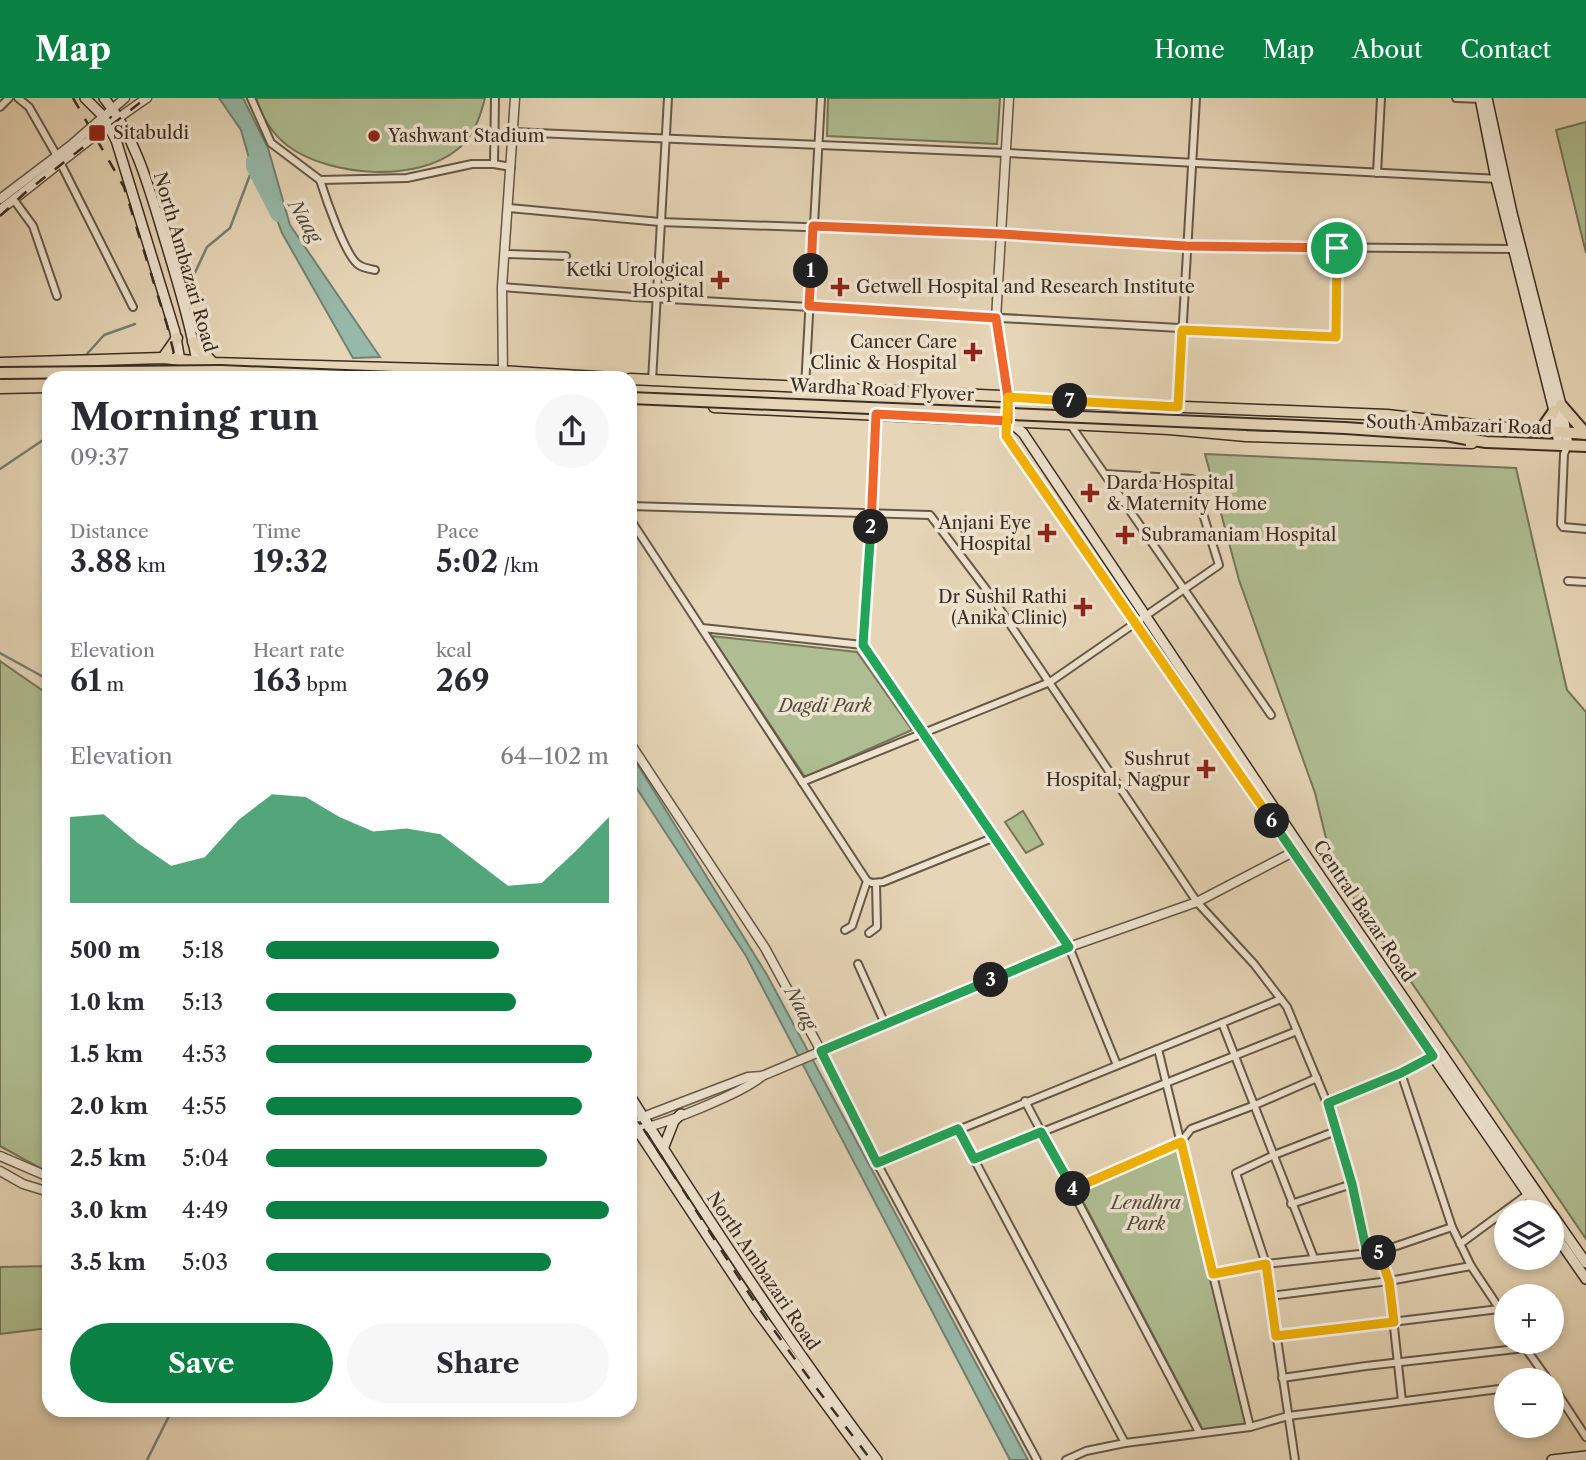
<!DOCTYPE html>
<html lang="en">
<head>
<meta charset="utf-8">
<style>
  :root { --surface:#fff; --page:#f7f7f7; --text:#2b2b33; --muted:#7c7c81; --accent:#0b8043 }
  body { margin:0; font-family:"Libre Caslon Text",serif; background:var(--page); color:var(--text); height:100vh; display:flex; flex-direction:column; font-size:26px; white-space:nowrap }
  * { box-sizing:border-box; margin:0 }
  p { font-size:23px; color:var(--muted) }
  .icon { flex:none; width:38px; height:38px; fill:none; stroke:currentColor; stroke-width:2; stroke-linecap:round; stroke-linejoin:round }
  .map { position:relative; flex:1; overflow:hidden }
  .side { position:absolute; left:42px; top:273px; width:595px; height:1046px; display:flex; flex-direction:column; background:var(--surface); border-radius:21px; box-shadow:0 4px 10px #0003 }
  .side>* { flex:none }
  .tools { position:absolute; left:1494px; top:1102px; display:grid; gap:14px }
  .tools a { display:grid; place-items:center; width:70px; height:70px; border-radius:50%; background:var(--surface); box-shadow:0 4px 10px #0003; font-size:35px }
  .pin { position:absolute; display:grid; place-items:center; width:60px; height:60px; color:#fff; margin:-30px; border:4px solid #fff; border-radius:50%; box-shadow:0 2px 7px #0007 }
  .km { position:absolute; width:35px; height:35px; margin:-18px; border-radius:50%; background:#222; color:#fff; font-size:19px; line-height:35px; text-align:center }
  .round { display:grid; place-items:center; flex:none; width:74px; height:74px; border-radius:37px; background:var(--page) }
  .head { display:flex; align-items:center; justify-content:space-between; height:119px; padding:0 28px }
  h1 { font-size:38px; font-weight:700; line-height:52px }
  .metrics { display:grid; grid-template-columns:repeat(3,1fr); gap:10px; height:119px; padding:7px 28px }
  .metrics div { display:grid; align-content:center }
  .metrics b { font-size:30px; font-weight:700 }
  .metrics small { font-size:19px; font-weight:400 }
  .metrics p { font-size:19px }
  .chart { height:196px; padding:14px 28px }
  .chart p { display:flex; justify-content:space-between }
  .chart svg { width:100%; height:126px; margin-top:7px; fill:var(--accent); opacity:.7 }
  .primary-button { display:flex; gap:14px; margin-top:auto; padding:14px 28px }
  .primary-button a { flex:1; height:80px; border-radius:42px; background:var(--accent); color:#fff; font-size:28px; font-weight:700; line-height:80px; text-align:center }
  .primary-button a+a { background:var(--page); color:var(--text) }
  ul { padding:0 28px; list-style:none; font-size:23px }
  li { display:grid; grid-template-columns:112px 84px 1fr; align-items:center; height:52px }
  li i { height:18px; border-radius:9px; background:var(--accent) }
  header { display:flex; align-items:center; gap:42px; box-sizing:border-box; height:98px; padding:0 35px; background:var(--accent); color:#fff }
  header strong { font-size:33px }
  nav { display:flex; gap:38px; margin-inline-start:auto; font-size:24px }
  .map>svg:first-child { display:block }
  .green { fill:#afbe92; stroke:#75765a; stroke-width:2 }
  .water { fill:#97b9a9; stroke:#728173; stroke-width:2 }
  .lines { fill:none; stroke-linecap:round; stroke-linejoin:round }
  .stream { stroke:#728173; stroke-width:2.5 }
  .river { stroke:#97b9a9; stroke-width:14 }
  .minor-casing { stroke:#665748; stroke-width:10 }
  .tertiary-casing { stroke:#665748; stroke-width:11 }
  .secondary-casing { stroke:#3b2d23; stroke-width:12 }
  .primary-casing { stroke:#3b2d23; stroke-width:13 }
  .trunk-casing { stroke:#3b2d23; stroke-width:14 }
  .minor { stroke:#efe4d0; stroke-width:6 }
  .tertiary { stroke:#efe4d0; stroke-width:8 }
  .secondary { stroke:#efe4d0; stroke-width:9 }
  .primary { stroke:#e6d5b6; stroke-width:10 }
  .trunk { stroke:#e6d5b6; stroke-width:10 }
  .rail { stroke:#3b2d23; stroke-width:2.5; stroke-dasharray:12 12; stroke-linecap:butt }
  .trunk-bridge-casing { stroke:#3b2d23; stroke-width:14; stroke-linecap:butt }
  .trunk-bridge { stroke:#e6d5b6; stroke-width:10 }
  .split-1-casing { stroke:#fff; stroke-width:14 }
  .split-2-casing { stroke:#fff; stroke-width:14 }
  .split-3-casing { stroke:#fff; stroke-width:14 }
  .split-4-casing { stroke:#fff; stroke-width:14 }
  .split-5-casing { stroke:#fff; stroke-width:14 }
  .split-6-casing { stroke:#fff; stroke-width:14 }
  .split-7-casing { stroke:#fff; stroke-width:14 }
  .split-8-casing { stroke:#fff; stroke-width:14 }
  .split-1 { stroke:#f0652b; stroke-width:9 }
  .split-2 { stroke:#f0652b; stroke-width:9 }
  .split-3 { stroke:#22a559; stroke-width:9 }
  .split-4 { stroke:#22a559; stroke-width:9 }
  .split-5 { stroke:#f5b400; stroke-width:9 }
  .split-6 { stroke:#22a559; stroke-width:9 }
  .split-7 { stroke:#f5b400; stroke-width:9 }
  .split-8 { stroke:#f5b400; stroke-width:9 }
  .poi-dot { fill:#8f2418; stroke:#efe4d0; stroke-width:2.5 }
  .labels { text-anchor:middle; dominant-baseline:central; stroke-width:7; stroke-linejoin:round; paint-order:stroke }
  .poi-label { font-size:18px; fill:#3b2d23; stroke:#efe4d0; text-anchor:start }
  .street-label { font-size:18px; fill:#3b2d23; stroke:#efe4d0 }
  .park-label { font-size:18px; font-style:italic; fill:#524a39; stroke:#efe4d0 }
  .water-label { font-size:19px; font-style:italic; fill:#4d493e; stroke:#efe4d0 }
</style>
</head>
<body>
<header>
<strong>Map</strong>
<nav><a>Home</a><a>Map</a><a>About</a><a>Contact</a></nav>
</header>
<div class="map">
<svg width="1586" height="1362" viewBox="0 0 1586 1362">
  <rect width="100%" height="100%" fill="#e6d5b6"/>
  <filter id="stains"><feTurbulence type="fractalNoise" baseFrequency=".00286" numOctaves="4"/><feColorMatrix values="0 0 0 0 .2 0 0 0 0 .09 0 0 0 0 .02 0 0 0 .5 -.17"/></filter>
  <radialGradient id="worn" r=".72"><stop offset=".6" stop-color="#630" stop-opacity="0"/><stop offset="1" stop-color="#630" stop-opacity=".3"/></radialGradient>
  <g class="green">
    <path d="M256,0H485C480,20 474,37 458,51C417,85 330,79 288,48C272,36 262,19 256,0Z"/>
    <path d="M828,0H1000L997,46L827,38Z"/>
    <path d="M1586,24V155L1556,32Z"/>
    <path d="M1205,356L1516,370L1567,592L1586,614V1141L1333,769L1315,695L1239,482Z"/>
    <path d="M711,538L857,554L912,632L805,679Z"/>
    <path d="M0,563L49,597V1075L0,1048Z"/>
    <path d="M1023,713L1043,746L1026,755L1005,724Z"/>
    <path d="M1181,1044L1250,1329L1204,1334L1076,1090Z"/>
    <path d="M49,1168L48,1230L0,1236V1169Z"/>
  </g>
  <g class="water">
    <path d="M219,0H243L268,50L290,127L380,259L353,260L282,135L267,95L251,67L241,32Z"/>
    <path d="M630,654L767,877L1028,1362H1010L746,858L630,680Z"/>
  </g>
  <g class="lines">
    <g class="stream">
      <path d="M181,187L192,181L207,149L230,130L253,69"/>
      <path d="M87,256L104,237L135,226"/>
      <path d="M0,371L49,338"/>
      <path d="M0,555L49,582"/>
      <path d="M147,1362L172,1312"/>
    </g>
    <path class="river" d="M253,63V69L278,117"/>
    <defs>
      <g id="minor">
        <path d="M18,0L29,9L57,58"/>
        <path d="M251,0L271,45L320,82L407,80L472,66H494L511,69"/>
        <path d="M1456,0L1482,1"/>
        <path d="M0,9L9,0"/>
        <path d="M513,34L1007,55L1499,81"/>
        <path d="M61,66L133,209"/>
        <path d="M494,66L495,0"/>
        <path d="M1377,75L1381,0"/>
        <path d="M320,82C325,98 346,160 359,167C363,170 370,171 375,172"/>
        <path d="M14,102L33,128L57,198"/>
        <path d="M509,110L660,124L1001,136L1187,148L1513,151"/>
        <path d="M505,156L566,158"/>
        <path d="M502,189L634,199L1336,239L1337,150"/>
        <path d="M652,283L668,0"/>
        <path d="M805,289L821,0"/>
        <path d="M1178,309L1196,0"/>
        <path d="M1070,326L1271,617"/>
        <path d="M1568,347L1564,356L1561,426L1563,429L1586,431"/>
        <path d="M630,408L930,417L989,495L1197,804L1254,866L1287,909L1327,1005L1352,1086L1367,1155"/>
        <path d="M630,421L867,783L872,785L883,784L995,739"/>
        <path d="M1568,483L1586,484"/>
        <path d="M702,530L863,547L1069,849L1117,967"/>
        <path d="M863,547L876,316"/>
        <path d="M802,684L1050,584L1219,467L1192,381L1105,376"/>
        <path d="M845,832L852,828L867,783"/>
        <path d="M869,835L877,829L876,786"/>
        <path d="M858,866L885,926"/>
        <path d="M1222,925L1314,1160"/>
        <path d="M1158,951L1250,1329"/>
        <path d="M1401,975L1452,1129L1471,1168L1507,1222"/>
        <path d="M1025,1003L1199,1334"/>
        <path d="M1327,1005L1401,975L1433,958"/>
        <path d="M958,1031L1125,1345"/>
        <path d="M974,1061L1297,933"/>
        <path d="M1071,1092L1181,1044L1191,1031L1255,1007L1317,980"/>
        <path d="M1291,1106L1352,1086"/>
        <path d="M1460,1146L1528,1096"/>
        <path d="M1379,1154L1389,1183L1402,1303"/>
        <path d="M1213,1176L1266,1166L1379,1154L1452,1129"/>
        <path d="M1270,1198L1389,1183L1471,1168"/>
        <path d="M1276,1238L1499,1211"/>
        <path d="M1521,1244L1549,1283"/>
        <path d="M1282,1280L1366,1268L1525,1250"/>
        <path d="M1552,1287L1586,1339"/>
        <path d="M1037,1362L877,1065L1281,901"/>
        <path d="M1066,1362L1086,1353L1125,1345L1250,1329L1288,1318L1507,1290"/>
        <path d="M1295,1362L1266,1166L1236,1075L1274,1057L1336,1033"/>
      </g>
      <g id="tertiary">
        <path d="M0,101L70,48L125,0"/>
        <path d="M0,112C49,75 96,34 147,0"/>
        <path d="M503,280L502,189L515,0"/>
        <path d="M1008,299L996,221L1009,0"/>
        <path d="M630,645L765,850L821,953L877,1065"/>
        <path d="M630,1020L643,1019L748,979L762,978L1069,849L1197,804L1295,753"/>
        <path d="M630,1032C653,1032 745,994 762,978"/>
        <path d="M0,1058L49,1079"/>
        <path d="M0,1073L23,1086L49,1094"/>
      </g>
      <g id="secondary">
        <path d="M85,0L103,18L116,42L175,234L183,280"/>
        <path d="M104,0C138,42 151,97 167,149C180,192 193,236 200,280"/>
        <path d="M1480,0L1496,81L1554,313L1559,347"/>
        <path d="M1487,0L1512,115L1561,307L1568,347"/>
        <path d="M1008,299L1006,338L1541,1115"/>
        <path d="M1008,322L1023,335L1307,759L1551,1115"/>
        <path d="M630,998C708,1122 789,1245 877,1362"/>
        <path d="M630,1021L757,1213L867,1362"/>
        <path d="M663,1051L674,1023L681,1016"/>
        <path d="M1552,1116L1586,1165"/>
        <path d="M1552,1132L1586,1181"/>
        <path d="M1552,1362L1586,1358"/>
      </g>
      <g id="primary">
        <path d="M193,244L213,265"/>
        <path d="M163,260L177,240"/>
        <path d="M0,265L163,260L213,265L499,273L613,280"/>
        <path d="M630,281L1001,298L1085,305L1387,317L1475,327"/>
        <path d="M0,290L49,289"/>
        <path d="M714,309L1169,331L1246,338L1472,345"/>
      </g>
      <g id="trunk">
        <path d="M0,283L49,282"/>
        <path d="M1561,307L1586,336"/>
        <path d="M1462,331L1485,328L1586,336"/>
        <path d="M1540,333L1554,313"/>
        <path d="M1467,341L1486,344L1586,348"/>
      </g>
    </defs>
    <use href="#minor" class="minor-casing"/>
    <use href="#tertiary" class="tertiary-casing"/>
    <use href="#secondary" class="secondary-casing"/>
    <use href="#primary" class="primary-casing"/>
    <use href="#trunk" class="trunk-casing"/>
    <use href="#minor" class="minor"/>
    <use href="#tertiary" class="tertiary"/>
    <use href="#secondary" class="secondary"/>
    <use href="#primary" class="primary"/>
    <use href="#trunk" class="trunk"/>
    <g class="rail">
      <path d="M73,0L124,89L167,227L180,280"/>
      <path d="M0,118L26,94L146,0"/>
      <path d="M630,1011C673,1074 712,1139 754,1203C791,1258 831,1309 871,1362"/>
    </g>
    <defs>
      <g id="trunk-bridge">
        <path d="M0,275L221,273L394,280"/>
        <path d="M630,300L1345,330L1446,337L1467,341"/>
        <path d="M1440,330L1462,331"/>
      </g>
    </defs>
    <use href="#trunk-bridge" class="trunk-bridge-casing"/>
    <use href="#trunk-bridge" class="trunk-bridge"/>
  </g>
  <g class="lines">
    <defs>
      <path id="split-1" d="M811,173L813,128L1001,136L1186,148L1337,150"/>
      <path id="split-2" d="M811,173L809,208L996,220L1008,299V323L876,316L871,429"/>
      <path id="split-3" d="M871,429L863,547L1069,849L991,882"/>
      <path id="split-4" d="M991,882L821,953L877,1065L958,1031L974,1061L1041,1034L1073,1091"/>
      <path id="split-5" d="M1073,1091L1181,1044L1213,1176L1266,1166L1276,1238L1394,1224L1389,1183L1379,1155"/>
      <path id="split-6" d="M1272,723L1433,958L1401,975L1328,1005L1352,1086L1367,1155H1379"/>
      <path id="split-7" d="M1070,303L1008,299L1006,338L1272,723"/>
      <path id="split-8" d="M1070,303L1178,309L1182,232L1336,239L1337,150"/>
    </defs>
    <use href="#split-1" class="split-1-casing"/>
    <use href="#split-2" class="split-2-casing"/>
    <use href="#split-3" class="split-3-casing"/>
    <use href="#split-4" class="split-4-casing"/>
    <use href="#split-5" class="split-5-casing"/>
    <use href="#split-6" class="split-6-casing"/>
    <use href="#split-7" class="split-7-casing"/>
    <use href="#split-8" class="split-8-casing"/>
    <use href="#split-1" class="split-1"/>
    <use href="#split-2" class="split-2"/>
    <use href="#split-3" class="split-3"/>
    <use href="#split-4" class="split-4"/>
    <use href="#split-5" class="split-5"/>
    <use href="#split-6" class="split-6"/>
    <use href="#split-7" class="split-7"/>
    <use href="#split-8" class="split-8"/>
  </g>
  <g class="poi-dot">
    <rect x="88" y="26" width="18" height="18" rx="3.5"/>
    <circle cx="374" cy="38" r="7"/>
    <path d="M716.5 171.5h7v7h7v7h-7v7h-7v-7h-7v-7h7z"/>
    <path d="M836.5 178.5h7v7h7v7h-7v7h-7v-7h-7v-7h7z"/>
    <path d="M969.5 243.5h7v7h7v7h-7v7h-7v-7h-7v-7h7z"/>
    <path d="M1086.5 384.5h7v7h7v7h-7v7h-7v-7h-7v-7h7z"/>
    <path d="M1043.5 424.5h7v7h7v7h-7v7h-7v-7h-7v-7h7z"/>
    <path d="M1121.5 426.5h7v7h7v7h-7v7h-7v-7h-7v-7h7z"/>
    <path d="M1079.5 498.5h7v7h7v7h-7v7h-7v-7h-7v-7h7z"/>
    <path d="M1202.5 660.5h7v7h7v7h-7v7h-7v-7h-7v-7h7z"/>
  </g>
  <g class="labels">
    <g class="poi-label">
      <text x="113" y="35">Sitabuldi</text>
      <text x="388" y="38">Yashwant Stadium</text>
      <text x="704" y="172" text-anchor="end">Ketki Urological<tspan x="704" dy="21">Hospital</tspan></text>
      <text x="856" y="189">Getwell Hospital and Research Institute</text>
      <text x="957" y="244" text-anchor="end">Cancer Care<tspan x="957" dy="21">Clinic &amp; Hospital</tspan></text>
      <text x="1106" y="385">Darda Hospital<tspan x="1106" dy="21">&amp; Maternity Home</tspan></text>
      <text x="1031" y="425" text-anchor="end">Anjani Eye<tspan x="1031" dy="21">Hospital</tspan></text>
      <text x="1141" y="437">Subramaniam Hospital</text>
      <text x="1067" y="499" text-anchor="end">Dr Sushil Rathi<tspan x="1067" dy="21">(Anika Clinic)</tspan></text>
      <text x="1190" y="661" text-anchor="end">Sushrut<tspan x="1190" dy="21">Hospital, Nagpur</tspan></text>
    </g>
    <g class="street-label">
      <text transform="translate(185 164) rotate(74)">North Ambazari Road</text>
      <text transform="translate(882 292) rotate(3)">Wardha Road Flyover</text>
      <text transform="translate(1459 327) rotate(2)">South Ambazari Road</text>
      <text transform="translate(1364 813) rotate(56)">Central Bazar Road</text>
      <text transform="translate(763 1173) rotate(56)">North Ambazari Road</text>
    </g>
    <g class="park-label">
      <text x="825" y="608">Dagdi Park</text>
      <text x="1146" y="1105">Lendhra<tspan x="1146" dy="21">Park</tspan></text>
    </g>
    <g class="water-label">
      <text transform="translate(305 123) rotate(59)">Naag</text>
      <text transform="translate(801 910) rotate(61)">Naag</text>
    </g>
  </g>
  <rect width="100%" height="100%" filter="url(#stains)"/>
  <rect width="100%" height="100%" fill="url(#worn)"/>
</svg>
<div class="tools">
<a><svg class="icon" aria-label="layers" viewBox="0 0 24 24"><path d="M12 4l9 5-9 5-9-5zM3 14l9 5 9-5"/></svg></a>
<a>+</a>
<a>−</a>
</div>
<div class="pin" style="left:1337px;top:150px;background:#1e9e55"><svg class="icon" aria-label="arrive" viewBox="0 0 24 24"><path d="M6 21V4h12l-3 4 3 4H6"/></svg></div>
<b class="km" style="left:811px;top:173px">1</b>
<b class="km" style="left:871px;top:429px">2</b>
<b class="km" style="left:991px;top:882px">3</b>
<b class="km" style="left:1073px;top:1091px">4</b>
<b class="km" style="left:1379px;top:1155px">5</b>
<b class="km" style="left:1272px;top:723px">6</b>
<b class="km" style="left:1070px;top:303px">7</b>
<section class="side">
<div class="head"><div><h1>Morning run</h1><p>09:37</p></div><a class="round"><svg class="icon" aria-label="share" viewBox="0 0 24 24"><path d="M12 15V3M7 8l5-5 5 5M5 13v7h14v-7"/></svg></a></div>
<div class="metrics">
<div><p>Distance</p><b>3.88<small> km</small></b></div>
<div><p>Time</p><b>19:32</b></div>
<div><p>Pace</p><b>5:02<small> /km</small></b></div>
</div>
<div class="metrics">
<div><p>Elevation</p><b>61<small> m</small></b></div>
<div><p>Heart rate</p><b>163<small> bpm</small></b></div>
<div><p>kcal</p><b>269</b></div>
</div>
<div class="chart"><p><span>Elevation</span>64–102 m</p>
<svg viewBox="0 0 160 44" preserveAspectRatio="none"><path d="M0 44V14L10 13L20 23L30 31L40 28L50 15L60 6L70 7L80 14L90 19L100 18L110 20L120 29L130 38L140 37L150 26L160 14V44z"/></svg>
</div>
<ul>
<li><b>500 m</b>5:18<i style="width:68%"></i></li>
<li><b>1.0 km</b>5:13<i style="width:73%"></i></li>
<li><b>1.5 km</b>4:53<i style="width:95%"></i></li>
<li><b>2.0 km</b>4:55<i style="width:92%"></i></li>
<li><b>2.5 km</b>5:04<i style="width:82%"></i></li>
<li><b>3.0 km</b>4:49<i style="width:100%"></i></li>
<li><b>3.5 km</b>5:03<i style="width:83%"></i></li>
</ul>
<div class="primary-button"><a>Save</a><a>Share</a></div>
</section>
</div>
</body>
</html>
